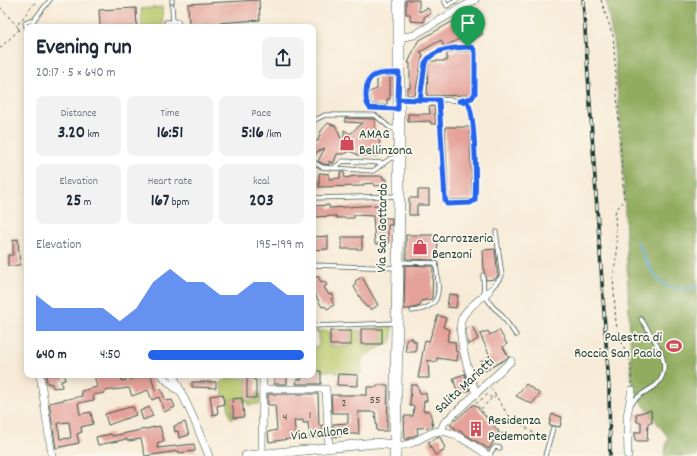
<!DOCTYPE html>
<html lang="en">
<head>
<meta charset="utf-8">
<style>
  :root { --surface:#fff; --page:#f2f2f3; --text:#1f2937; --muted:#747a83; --accent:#2563eb }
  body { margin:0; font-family:Dekko,sans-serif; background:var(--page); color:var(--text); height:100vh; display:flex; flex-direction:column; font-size:15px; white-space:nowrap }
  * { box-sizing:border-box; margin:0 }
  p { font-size:13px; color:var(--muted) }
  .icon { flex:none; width:22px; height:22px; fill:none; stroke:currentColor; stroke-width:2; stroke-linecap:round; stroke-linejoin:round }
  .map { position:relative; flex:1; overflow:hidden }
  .panel { position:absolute; left:24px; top:24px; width:292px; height:354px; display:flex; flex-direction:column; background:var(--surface); border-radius:8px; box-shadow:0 2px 10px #0003 }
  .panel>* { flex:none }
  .pin { position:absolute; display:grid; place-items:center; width:34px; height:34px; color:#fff; margin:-41px -17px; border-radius:50% 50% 50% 0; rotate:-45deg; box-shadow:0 0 4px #0007 }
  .pin .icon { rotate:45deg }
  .round { display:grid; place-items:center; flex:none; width:42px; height:42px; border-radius:8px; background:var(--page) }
  .summary { display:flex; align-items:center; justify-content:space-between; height:68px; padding:0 12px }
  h1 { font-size:22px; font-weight:700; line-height:30px }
  .metrics { display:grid; grid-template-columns:repeat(3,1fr); gap:6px; height:68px; padding:4px 12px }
  .metrics div { display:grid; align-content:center; border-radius:8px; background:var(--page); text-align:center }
  .metrics b { font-size:17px; font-weight:700 }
  .metrics small { font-size:11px; font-weight:400 }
  .metrics p { font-size:11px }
  .chart { height:112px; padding:8px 12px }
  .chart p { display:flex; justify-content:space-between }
  .chart svg { width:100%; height:72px; margin-top:4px; fill:var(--accent); opacity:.7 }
  ul { padding:0 12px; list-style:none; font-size:13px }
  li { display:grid; grid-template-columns:64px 48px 1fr; align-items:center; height:30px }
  li i { height:10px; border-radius:5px; background:var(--accent) }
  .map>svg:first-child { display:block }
  .green { fill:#b7c86b; stroke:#6b8250 }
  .forest { fill:#91ac5f; stroke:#58744a }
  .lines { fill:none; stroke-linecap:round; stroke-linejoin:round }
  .stream { stroke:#5dacd7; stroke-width:2 }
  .building { fill:#e4a29a; fill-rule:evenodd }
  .service-casing { stroke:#3f574c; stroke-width:5 }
  .minor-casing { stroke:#3f574c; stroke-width:8 }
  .tertiary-casing { stroke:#3f574c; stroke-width:10 }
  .primary-casing { stroke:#3f574c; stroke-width:12 }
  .path { stroke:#3f574c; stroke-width:1; stroke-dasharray:3 3; stroke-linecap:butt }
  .service { stroke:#fff; stroke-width:3.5 }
  .minor { stroke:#fff; stroke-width:7 }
  .tertiary { stroke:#fff; stroke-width:9 }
  .primary { stroke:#fff; stroke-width:11 }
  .rail-casing { stroke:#1f3d34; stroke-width:3.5 }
  .rail { stroke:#fbf7ec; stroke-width:2; stroke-dasharray:6; stroke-linecap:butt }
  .route-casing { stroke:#fff; stroke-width:8 }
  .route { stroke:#2563eb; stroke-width:5 }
  .labels { text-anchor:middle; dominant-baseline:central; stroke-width:3.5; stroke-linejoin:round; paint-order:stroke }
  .number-label { font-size:12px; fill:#50564e }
  .poi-label { font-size:14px; fill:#1f3d34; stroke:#fbf7ec; text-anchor:start }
  .street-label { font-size:14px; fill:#1f3d34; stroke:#fbf7ec }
</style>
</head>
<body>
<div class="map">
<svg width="697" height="456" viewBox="0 0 697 456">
  <rect width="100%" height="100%" fill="#fbf7ec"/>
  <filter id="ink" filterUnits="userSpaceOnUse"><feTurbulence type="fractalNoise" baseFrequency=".025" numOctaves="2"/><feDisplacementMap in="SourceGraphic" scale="8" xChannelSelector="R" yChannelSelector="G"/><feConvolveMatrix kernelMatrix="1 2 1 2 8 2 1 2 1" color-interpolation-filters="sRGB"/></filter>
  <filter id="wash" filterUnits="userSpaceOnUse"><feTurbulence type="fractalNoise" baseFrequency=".012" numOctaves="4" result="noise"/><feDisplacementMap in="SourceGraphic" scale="16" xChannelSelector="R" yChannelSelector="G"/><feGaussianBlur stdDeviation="0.9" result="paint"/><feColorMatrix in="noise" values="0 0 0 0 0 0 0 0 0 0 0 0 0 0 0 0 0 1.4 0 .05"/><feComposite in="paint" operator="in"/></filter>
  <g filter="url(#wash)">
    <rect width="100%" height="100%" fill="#f7ebd7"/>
    <g class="green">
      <path d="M162,7L163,27H142L141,9Z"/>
      <path d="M381,325L392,327V341L362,357L361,373H335V371H313V347L319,346V333L313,331H329V346L351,347L352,330H360L361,345H382V328H377Z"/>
      <path d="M254,375L260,376L254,379L246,380V400H256V394H260V404L248,405V402H243L242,398L232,399L233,419L230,417L227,398L223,394L221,383L226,379L254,377Z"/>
    </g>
    <path class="forest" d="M606,0H697V456H664L668,437L632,390L623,162L614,48Z"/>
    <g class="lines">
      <path class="stream" d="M637,241C651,271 658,296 697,287"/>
    </g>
    <g id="blocks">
      <g class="building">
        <path d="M259,0L260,20L189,25L188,4Z"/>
        <path d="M406,0H419V12L428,8L431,13L424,17V22L410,21V14H406Z"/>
        <path d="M136,8L137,27H100L99,10Z"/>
        <path d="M473,10L482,26L479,28L483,34L465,44L461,38L444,47L441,40L420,52L423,54L415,95H407V88H410V63H408L418,41Z"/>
        <path d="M455,51H470L472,53V92L470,95L427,96L428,64L431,61H447V53Z"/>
        <path d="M390,76V99H387V105L371,104L369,92L377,89V77Z"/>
        <path d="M434,106L436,124H431L430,121L408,122V114H430L429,107Z"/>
        <path d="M345,118L375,119V129L378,130L380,140L378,156L358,155L350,151L344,154H337L333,164L329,161V165L323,164L318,161L325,148L313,154V141H318L321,131L328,123L336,126L344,146V130L350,134L362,123L345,122Z"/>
        <path d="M445,127H470L472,199L448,200Z"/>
        <path d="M340,172H344L345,178L355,176H383V179H387V185L374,186L373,183L363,184V186L319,187V173L329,174V179L340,178Z"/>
        <path d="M418,190H429V205H417V215H409V198H418Z"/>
        <path d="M329,205V208L379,205L380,218H392V225H388V244H375L373,216L354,215V218H337L336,216L313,217V206Z"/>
        <path d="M406,235H438L437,256L433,260L406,259Z"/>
        <path d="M328,236V249L313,250V237Z"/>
        <rect x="342" y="237" width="20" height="12"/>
        <path d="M18,239L20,265L8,266V255H13V240Z"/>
        <path d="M495,249L498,276L495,279L486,280L484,272L483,250Z"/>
        <path d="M405,265L433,266L432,299L421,301L420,306L410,309H404Z"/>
        <path d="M318,276L321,282L324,281L327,285L324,287L329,295L332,293L334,298L331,299L334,305L327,309L325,306L322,307L313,291V279Z"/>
        <path d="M362,277L378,305L371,310L369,307H366L354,287L356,284L355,281Z"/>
        <path d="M449,294L458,295L456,308L447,307Z"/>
        <path d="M438,315L446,318L443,327L450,330L447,341L455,342L456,352H458L457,361L437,358L436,362L428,360L429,378H418L425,340L429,341Z"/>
        <path d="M472,326L478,339L468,345L466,329Z"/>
        <rect x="361" y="329" width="21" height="15"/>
        <path d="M499,330L507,344L503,347L509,357L485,371L480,362L490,356L480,334L488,331L490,335Z"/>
        <rect x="330" y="331" width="21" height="14"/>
        <path d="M413,338V341H416V352H406V341L407,339Z"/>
        <path d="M315,371H321V384H296L297,379H302V375H315Z"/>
        <path d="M338,374L358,375V386L337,385Z"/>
        <path d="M465,374L470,390L458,394L453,378Z"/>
        <path d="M46,375H64L65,380L61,381L62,387L53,388L52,384L47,383Z"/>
        <path d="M94,375H120L122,381L151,375L155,390L161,389L166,401L172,400L175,407L164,412L159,397L152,400L148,390L132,396L129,388L104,391L105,393L93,395L94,400L78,403L80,414L91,412L93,424L81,427L82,432L77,434L79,443L56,448L49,403L82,396L81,391L97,387ZM69,422L71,438L60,439L58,423Z"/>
        <path d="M247,375H254V380H256V398H247Z"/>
        <rect x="274" y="375" width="13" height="9"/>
        <path d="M192,382H216V388L192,387Z"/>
        <path d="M526,384L540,394L532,404L516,396Z"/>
        <path d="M377,385H388L387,431H377L375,412H358L359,434H342V436L333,437V424L348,423V413H332L331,395H367V387H377Z"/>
        <path d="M411,385H417L420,393H426L427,401H424L423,411H430L433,427L417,428L418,434L405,440L404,416H413L414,406H410Z"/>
        <path d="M223,394L224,404L217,406L218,414L213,415L210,396Z"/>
        <path d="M268,394H318L319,426L323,425V437L310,438L308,423H303V420L294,421L296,438L269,442L268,432L277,430L275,405H268Z"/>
        <path d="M242,398L244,417L234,418L232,399Z"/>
        <path d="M474,404L499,432L489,449L450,425Z"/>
        <path d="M130,407H133L136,415L108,425L105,414Z"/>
        <path d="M149,407L153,416L143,420L140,411Z"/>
        <path d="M651,410L652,423H648L647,441H635V432H641V422H637L636,414Z"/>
        <path d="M552,414L562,417L560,427L549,425Z"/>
        <path d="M185,422L189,435L179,438L178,431L175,432L174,426Z"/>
        <path d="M160,426L164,441L157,443L158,448L194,444L195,451L179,453V451L145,456L141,439L128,441L127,439L98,445L96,437L111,434L112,436Z"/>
        <path d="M440,437L445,448L443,449L444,451L435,455L428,442Z"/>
      </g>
    </g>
  </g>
  <g filter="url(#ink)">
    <use href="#blocks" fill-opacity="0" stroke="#3f574c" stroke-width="1"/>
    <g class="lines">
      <defs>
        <g id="service">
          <path d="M172,0V2"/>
          <path d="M444,0L447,6L457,0"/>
          <path d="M172,6L173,22L178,21L179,26"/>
          <path d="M33,21L50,0"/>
          <path d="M33,21L36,27"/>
          <path d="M166,22H173"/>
          <path d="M27,30L25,23L30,21H33"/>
          <path d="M398,73C391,73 381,72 375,74C364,78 362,101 370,108L398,109"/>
          <path d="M402,99H403C417,100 459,97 469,104L473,125L476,193L475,200L473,202L447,204L445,201L439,100"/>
          <path d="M420,100L425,63C433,47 457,48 471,47L475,52V93L472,98L462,100"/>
          <path d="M313,121L325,115H375L389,127L397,130"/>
          <path d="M313,162L322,167L330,168H334L343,161L384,163L391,158H398"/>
          <path d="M334,168L373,171L384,163"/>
          <path d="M313,198L398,196"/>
          <path d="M399,262L436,263C438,289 446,307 412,311"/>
          <path d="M313,265L396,268"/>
          <path d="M483,275L484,295L493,307L500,313L516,335"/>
          <path d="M489,291L502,276L496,232"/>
          <path d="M313,326L396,323"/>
          <path d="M632,403C638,394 649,391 657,384C676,365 651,335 641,319"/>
          <path d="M488,456L495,447L500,448"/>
          <path d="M545,456L553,428"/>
        </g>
        <g id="minor">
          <path d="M399,38L414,35L475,0"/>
          <path d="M40,375L52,456"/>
          <path d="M161,375L176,389L181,391"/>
          <path d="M173,375L192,415L209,456"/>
          <path d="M263,389H326L329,448"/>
          <path d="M476,394C471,378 454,330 463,316C469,306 481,299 489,291"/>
          <path d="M441,431L444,423L511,361"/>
          <path d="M396,445C412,448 424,433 439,431C453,430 477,448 489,456"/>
          <path d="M262,454L263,375"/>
          <path d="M628,456L627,416L632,390"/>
        </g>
        <path id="tertiary" d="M246,456L375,443L396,445"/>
        <path id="primary" d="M395,456L399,195V0"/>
      </defs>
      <use href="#service" class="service-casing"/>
      <use href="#minor" class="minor-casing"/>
      <use href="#tertiary" class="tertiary-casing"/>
      <use href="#primary" class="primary-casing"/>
      <g class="path">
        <path d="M601,0L613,36L614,48L624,201L616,210L615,214L617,253L613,278L616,323L619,336L630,362L632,384"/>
        <path d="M0,7L17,26"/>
        <path d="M22,19L37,0"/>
        <path d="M19,29L17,26L20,21"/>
        <path d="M0,48L21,28"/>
        <path d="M24,267L27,282"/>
        <path d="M491,388L508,415L535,434L516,436L500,433L476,404L488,394L492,399L496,396"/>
        <path d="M481,409L491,399"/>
      </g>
      <use href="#service" class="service"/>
      <use href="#minor" class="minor"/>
      <use href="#tertiary" class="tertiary"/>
      <use href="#primary" class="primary"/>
      <defs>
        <path id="rail" d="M583,0L609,387L610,456"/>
      </defs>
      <use href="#rail" class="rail-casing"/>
      <use href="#rail" class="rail"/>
    </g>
  </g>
  <g class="lines" filter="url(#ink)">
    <defs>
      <path id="route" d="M468,47C454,48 433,48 425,63L420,100L398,99V109L370,108C366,104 366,99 366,93C366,71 382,73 399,73L398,99C412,100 426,100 439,100L445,199L447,204L470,203L475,200C476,185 476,111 467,102L459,101L472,98L475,93V52L473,48L468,47"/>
    </defs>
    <use href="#route" class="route-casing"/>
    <use href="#route" class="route"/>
  </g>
  <defs>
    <symbol id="shop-bare" viewBox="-9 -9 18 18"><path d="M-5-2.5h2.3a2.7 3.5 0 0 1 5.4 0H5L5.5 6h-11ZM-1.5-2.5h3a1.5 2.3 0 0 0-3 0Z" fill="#d1495b" stroke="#fbf7ec" stroke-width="2.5" paint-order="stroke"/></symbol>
    <symbol id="stadium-bare" viewBox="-9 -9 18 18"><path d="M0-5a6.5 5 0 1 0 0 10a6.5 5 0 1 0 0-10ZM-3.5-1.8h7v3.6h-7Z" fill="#d1495b" stroke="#fbf7ec" stroke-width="2.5" paint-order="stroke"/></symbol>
    <symbol id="building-bare" viewBox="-9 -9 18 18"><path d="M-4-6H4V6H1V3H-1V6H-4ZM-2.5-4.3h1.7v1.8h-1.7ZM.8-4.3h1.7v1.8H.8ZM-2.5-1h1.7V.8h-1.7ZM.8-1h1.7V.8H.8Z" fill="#d1495b" stroke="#fbf7ec" stroke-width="2.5" paint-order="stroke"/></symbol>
  </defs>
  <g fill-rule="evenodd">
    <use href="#shop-bare" x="336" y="132" width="22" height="22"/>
    <use href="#shop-bare" x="409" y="236" width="22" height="22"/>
    <use href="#stadium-bare" x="663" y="335" width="22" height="22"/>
    <use href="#building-bare" x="465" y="418" width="22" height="22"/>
  </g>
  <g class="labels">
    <g class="number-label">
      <text x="375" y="400">55</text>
      <text x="344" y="403">2</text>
      <text x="310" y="415">1</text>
      <text x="285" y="417">4</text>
    </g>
    <g class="poi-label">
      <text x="359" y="135">AMAG<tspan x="359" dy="16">Bellinzona</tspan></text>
      <text x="432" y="239">Carrozzeria<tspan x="432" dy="16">Benzoni</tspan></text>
      <text x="662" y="338" text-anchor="end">Palestra di<tspan x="662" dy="16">Roccia San Paolo</tspan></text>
      <text x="488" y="421">Residenza<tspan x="488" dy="16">Pedemonte</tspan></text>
    </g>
    <g class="street-label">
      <text transform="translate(383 228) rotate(-89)">Via San Gottardo</text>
      <text transform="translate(465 386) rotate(-43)">Salita Mariotti</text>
      <text transform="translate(320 434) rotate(-6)">Via Vallone</text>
    </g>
  </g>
</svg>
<div class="pin" style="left:468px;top:47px;background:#1e9e55"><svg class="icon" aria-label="arrive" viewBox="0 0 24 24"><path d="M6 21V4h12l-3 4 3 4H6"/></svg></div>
<section class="panel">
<div class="summary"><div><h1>Evening run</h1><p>20:17 · 5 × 640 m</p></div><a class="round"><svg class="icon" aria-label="share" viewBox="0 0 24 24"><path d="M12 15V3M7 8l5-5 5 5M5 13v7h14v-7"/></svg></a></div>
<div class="metrics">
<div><p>Distance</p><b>3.20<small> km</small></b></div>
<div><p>Time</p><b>16:51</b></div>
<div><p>Pace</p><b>5:16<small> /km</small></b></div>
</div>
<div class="metrics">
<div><p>Elevation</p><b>25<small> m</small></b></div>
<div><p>Heart rate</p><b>167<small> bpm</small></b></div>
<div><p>kcal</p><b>203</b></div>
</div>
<div class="chart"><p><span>Elevation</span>195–199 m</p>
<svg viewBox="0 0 160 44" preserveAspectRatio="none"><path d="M0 44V22L10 30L20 30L30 30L40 30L50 38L60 30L70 14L80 6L90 14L100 14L110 22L120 22L130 14L140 14L150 22L160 22V44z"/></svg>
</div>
<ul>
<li><b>640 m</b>4:50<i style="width:100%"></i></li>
</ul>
</section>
</div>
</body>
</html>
